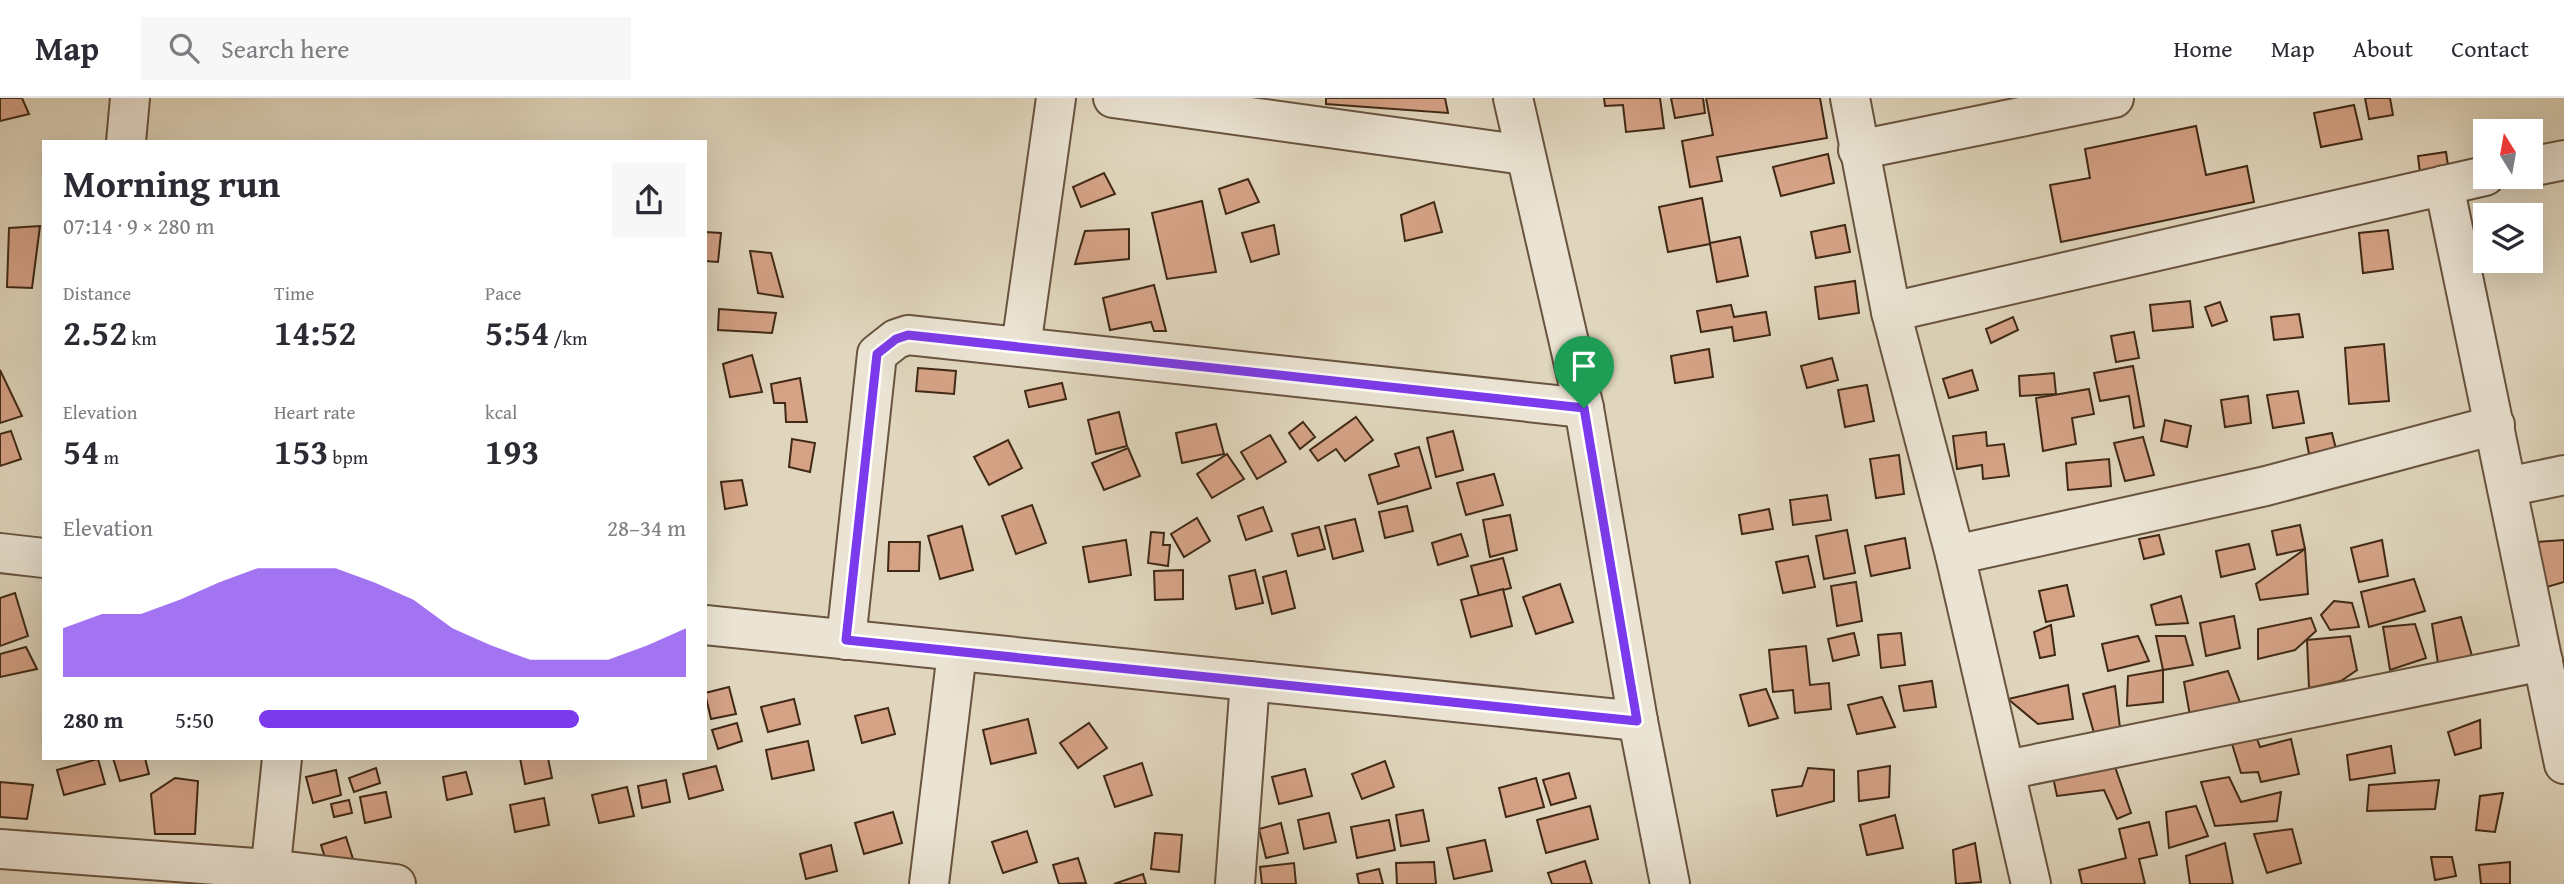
<!DOCTYPE html>
<html lang="en">
<head>
<meta charset="utf-8">
<style>
  :root { --surface:#fff; --page:#f7f7f7; --text:#2b2b33; --muted:#7c7c81; --line:#e1e1e2; --accent:#7c3aed }
  body { margin:0; font-family:"Gentium Book Plus",serif; background:var(--page); color:var(--text); height:100vh; display:flex; flex-direction:column; font-size:26px; white-space:nowrap }
  * { box-sizing:border-box; margin:0 }
  p { font-size:23px; color:var(--muted) }
  .icon { flex:none; width:38px; height:38px; fill:none; stroke:currentColor; stroke-width:2; stroke-linecap:round; stroke-linejoin:round }
  .map { position:relative; flex:1; overflow:hidden }
  .sheet { position:absolute; left:42px; top:42px; width:665px; height:620px; display:flex; flex-direction:column; background:var(--surface); border-radius:0px; box-shadow:0 7px 28px #0002 }
  .sheet>* { flex:none }
  .needle { width:46px; rotate:349deg }
  .fabs { position:absolute; left:2473px; top:21px; display:grid; gap:14px }
  .fabs a { display:grid; place-items:center; width:70px; height:70px; border-radius:0px; background:var(--surface); box-shadow:0 7px 28px #0002; font-size:35px }
  .pin { position:absolute; display:grid; place-items:center; width:60px; height:60px; color:#fff; margin:-72px -30px; border-radius:50% 50% 50% 0; rotate:-45deg; box-shadow:0 0 7px #0007 }
  .pin .icon { rotate:45deg }
  .round { display:grid; place-items:center; flex:none; width:74px; height:74px; border-radius:0px; background:var(--page) }
  .head { display:flex; align-items:center; justify-content:space-between; height:119px; padding:0 21px }
  h1 { font-size:38px; font-weight:600; line-height:52px }
  .stats { display:grid; grid-template-columns:repeat(3,1fr); gap:10px; height:119px; padding:7px 21px }
  .stats div { display:grid; align-content:center }
  .stats b { font-size:35px; font-weight:600 }
  .stats small { font-size:19px; font-weight:400 }
  .stats p { font-size:19px }
  .chart { height:196px; padding:14px 21px }
  .chart p { display:flex; justify-content:space-between }
  .chart svg { width:100%; height:126px; margin-top:7px; fill:var(--accent); opacity:.7 }
  ul { padding:0 21px; list-style:none; font-size:23px }
  li { display:grid; grid-template-columns:112px 84px 1fr; align-items:center; height:52px }
  li i { height:18px; border-radius:9px; background:var(--accent) }
  header { display:flex; align-items:center; gap:42px; box-sizing:border-box; height:98px; padding:0 35px; background:var(--surface); border-bottom:2px solid var(--line) }
  header strong { font-size:33px }
  nav { display:flex; gap:38px; margin-inline-start:auto; font-size:24px }
  .search { width:490px; height:63px; background:var(--page); display:flex; align-items:center; gap:18px; box-sizing:border-box; padding:0 24px; border-radius:0px; color:var(--muted); font-size:26px }
  .map>svg:first-child { display:block }
  .building { fill:#d5a286; stroke:#402915; stroke-width:2 }
  .lines { fill:none; stroke-linecap:round; stroke-linejoin:round }
  .street-casing { stroke:#68543f; stroke-width:42 }
  .street { stroke:#ebe4d4; stroke-width:38 }
  .route-casing { stroke:#fff; stroke-width:14 }
  .route { stroke:#7c3aed; stroke-width:9 }
</style>
</head>
<body>
<header>
<strong>Map</strong>
<div class="search"><svg class="icon" aria-label="search" viewBox="0 0 24 24"><circle cx="10" cy="10" r="6"/><path d="M15 15l6 6"/></svg>Search here</div>
<nav><a>Home</a><a>Map</a><a>About</a><a>Contact</a></nav>
</header>
<div class="map">
<svg width="2564" height="786" viewBox="0 0 2564 786">
  <rect width="100%" height="100%" fill="#e0d6bd"/>
  <filter id="stains"><feTurbulence type="fractalNoise" baseFrequency=".00286" numOctaves="4"/><feColorMatrix values="0 0 0 0 .2 0 0 0 0 .09 0 0 0 0 .02 0 0 0 .5 -.17"/></filter>
  <radialGradient id="worn" r=".72"><stop offset=".6" stop-color="#630" stop-opacity="0"/><stop offset="1" stop-color="#630" stop-opacity=".3"/></radialGradient>
  <g class="building">
    <path d="M0,0H22L29,16L0,23Z"/>
    <path d="M1326,0H1445L1448,15L1326,6Z"/>
    <path d="M1604,0H1660L1664,30L1626,34L1623,7L1605,8Z"/>
    <path d="M1671,0H1703L1705,15L1675,20Z"/>
    <path d="M1706,0H1820L1827,40L1717,59L1722,83L1690,89L1682,43L1713,37Z"/>
    <path d="M2365,0H2390L2393,17L2369,21Z"/>
    <path d="M2354,7L2362,41L2321,49L2314,15Z"/>
    <path d="M2196,28L2206,77L2247,68L2254,104L2061,144L2050,87L2090,80L2085,51Z"/>
    <path d="M2446,54L2450,81L2421,84L2418,58Z"/>
    <path d="M1828,56L1834,85L1781,98L1773,69Z"/>
    <path d="M1104,75L1115,96L1081,109L1073,89Z"/>
    <path d="M1248,81L1259,104L1226,116L1219,91Z"/>
    <path d="M1702,100L1710,145L1740,139L1748,178L1717,184L1710,146L1668,154L1659,109Z"/>
    <path d="M1202,103L1216,174L1167,181L1152,115Z"/>
    <path d="M1434,104L1442,134L1405,143L1401,117Z"/>
    <path d="M1274,127L1279,156L1251,164L1242,135Z"/>
    <path d="M1845,127L1850,154L1816,160L1811,134Z"/>
    <path d="M40,128L32,190L7,189L9,130Z"/>
    <path d="M1129,131V161L1075,166L1085,133Z"/>
    <path d="M2388,132L2393,171L2363,175L2359,135Z"/>
    <path d="M705,134L721,135L718,164L705,163Z"/>
    <path d="M750,153L771,155L783,199L758,195Z"/>
    <path d="M1855,183L1859,215L1819,221L1815,189Z"/>
    <path d="M1154,187L1166,233H1154L1151,224L1110,232L1103,200Z"/>
    <path d="M2190,203L2193,229L2153,233L2150,207Z"/>
    <path d="M2220,204L2227,223L2212,228L2205,209Z"/>
    <path d="M1731,207L1734,219L1766,214L1770,237L1734,243L1732,229L1701,234L1697,213Z"/>
    <path d="M719,211L776,215L772,235L718,232Z"/>
    <path d="M2299,216L2303,239L2274,242L2271,219Z"/>
    <path d="M2013,219L2018,232L1991,245L1986,231Z"/>
    <path d="M2134,234L2139,260L2116,264L2111,238Z"/>
    <path d="M2384,246L2389,303L2349,306L2345,250Z"/>
    <path d="M1709,251L1713,279L1675,285L1671,258Z"/>
    <path d="M752,257L762,294L730,299L723,266Z"/>
    <path d="M1832,260L1838,282L1807,290L1801,268Z"/>
    <path d="M2133,268L2144,328L2134,330L2129,298L2100,303L2094,275Z"/>
    <path d="M918,270L956,273L954,296L916,293Z"/>
    <path d="M0,272L22,318L0,325Z"/>
    <path d="M1972,272L1978,292L1949,300L1943,281Z"/>
    <path d="M2054,275L2056,296L2020,298L2019,278Z"/>
    <path d="M800,280L807,324H786L785,305H774L771,286Z"/>
    <path d="M1062,285L1066,301L1029,309L1025,293Z"/>
    <path d="M1867,287L1874,323L1845,329L1838,292Z"/>
    <path d="M2089,291L2094,316L2072,320L2076,346L2043,353L2036,300Z"/>
    <path d="M2298,293L2304,325L2273,330L2267,297Z"/>
    <path d="M2248,298L2251,325L2225,329L2221,302Z"/>
    <path d="M1119,314L1127,348L1096,356L1088,322Z"/>
    <path d="M1356,319L1373,342L1345,363L1336,351L1318,363L1310,352Z"/>
    <path d="M2165,322L2191,328L2187,349L2161,343Z"/>
    <path d="M1303,324L1315,339L1300,351L1289,335Z"/>
    <path d="M1216,326L1224,356L1182,365L1176,335Z"/>
    <path d="M11,333L21,361L0,368V336Z"/>
    <path d="M1453,333L1463,372L1436,379L1427,340Z"/>
    <path d="M1986,334L1987,348L2004,346L2009,378L1983,381L1982,367L1957,371L1953,338Z"/>
    <path d="M2332,335L2336,351L2309,356L2306,340Z"/>
    <path d="M1270,337L1286,364L1257,381L1241,354Z"/>
    <path d="M2143,339L2154,377L2125,383L2114,345Z"/>
    <path d="M792,341L815,345L810,374L789,369Z"/>
    <path d="M1008,342L1022,370L989,387L974,359Z"/>
    <path d="M1419,349L1431,390L1378,406L1369,377L1399,368L1395,356Z"/>
    <path d="M1128,350L1140,378L1104,392L1092,365Z"/>
    <path d="M1227,356L1244,381L1212,400L1197,376Z"/>
    <path d="M1899,357L1904,396L1876,400L1870,361Z"/>
    <path d="M2109,361L2111,388L2068,392L2066,365Z"/>
    <path d="M1494,376L1503,407L1466,417L1457,385Z"/>
    <path d="M742,382L747,407L725,411L721,384Z"/>
    <path d="M1827,397L1831,422L1793,427L1790,402Z"/>
    <path d="M1032,407L1046,445L1016,456L1002,418Z"/>
    <path d="M1407,408L1413,433L1385,440L1379,414Z"/>
    <path d="M1263,409L1272,433L1246,442L1238,418Z"/>
    <path d="M1769,411L1773,431L1742,436L1739,417Z"/>
    <path d="M1510,417L1517,452L1490,459L1483,422Z"/>
    <path d="M1197,420L1210,443L1184,459L1171,436Z"/>
    <path d="M1355,421L1363,453L1333,461L1325,428Z"/>
    <path d="M2300,427L2305,451L2277,457L2272,433Z"/>
    <path d="M962,428L973,472L940,481L928,438Z"/>
    <path d="M1319,429L1325,451L1298,458L1292,436Z"/>
    <path d="M1847,432L1855,475L1824,481L1816,438Z"/>
    <path d="M1151,434L1164,435L1163,447H1170L1168,468L1148,465Z"/>
    <path d="M1461,436L1468,458L1438,467L1432,445Z"/>
    <path d="M2159,437L2164,456L2144,461L2139,441Z"/>
    <path d="M1905,440L1910,470L1871,478L1865,448Z"/>
    <path d="M1126,442L1131,477L1089,484L1083,449Z"/>
    <path d="M2382,442L2388,478L2359,484L2351,450Z"/>
    <path d="M2564,442V484L2540,491L2538,444Z"/>
    <path d="M889,444H920L919,473H888Z"/>
    <path d="M2249,446L2255,471L2221,479L2216,453Z"/>
    <path d="M2305,451L2308,496L2260,502L2256,486Z"/>
    <path d="M1808,458L1815,489L1783,495L1776,464Z"/>
    <path d="M1503,460L1511,490L1479,498L1471,468Z"/>
    <path d="M1183,472V501L1155,502L1154,473Z"/>
    <path d="M1255,472L1263,505L1236,511L1229,478Z"/>
    <path d="M1286,473L1295,510L1272,516L1263,479Z"/>
    <path d="M2414,481L2425,513L2369,529L2361,494Z"/>
    <path d="M1856,484L1862,523L1837,528L1831,488Z"/>
    <path d="M1560,486L1573,524L1536,536L1523,499Z"/>
    <path d="M2067,487L2074,518L2046,524L2039,493Z"/>
    <path d="M1503,491L1512,528L1471,539L1461,502Z"/>
    <path d="M15,495L28,538L0,548V500Z"/>
    <path d="M2181,498L2188,525L2156,527L2151,507Z"/>
    <path d="M2334,503L2352,505L2359,529L2330,532L2321,517Z"/>
    <path d="M2234,518L2240,550L2206,558L2200,525Z"/>
    <path d="M2461,519L2474,565L2439,572L2432,526Z"/>
    <path d="M2311,520L2316,533L2295,552L2258,561V531Z"/>
    <path d="M2415,526L2426,560L2390,572L2383,529Z"/>
    <path d="M2051,527L2055,557L2040,560L2034,534Z"/>
    <path d="M1854,535L1859,557L1833,563L1828,541Z"/>
    <path d="M1901,535L1905,567L1881,570L1878,537Z"/>
    <path d="M2138,538L2149,563L2108,573L2102,546Z"/>
    <path d="M2156,538H2185L2193,567L2163,572Z"/>
    <path d="M2350,538L2357,572L2341,583L2309,590L2307,542Z"/>
    <path d="M1806,548L1810,587L1829,585L1831,611L1795,615L1793,592L1773,594L1769,552Z"/>
    <path d="M26,549L37,571L0,579V556Z"/>
    <path d="M2163,572V604L2127,608L2128,578Z"/>
    <path d="M2228,573L2243,612L2191,623L2184,584Z"/>
    <path d="M1932,583L1936,609L1904,613L1899,588Z"/>
    <path d="M2068,587L2073,621L2038,626L2008,601Z"/>
    <path d="M2115,588L2120,630L2094,635L2083,596Z"/>
    <path d="M729,589L736,616L711,621L705,595Z"/>
    <path d="M1766,591L1778,620L1749,628L1740,597Z"/>
    <path d="M1882,599L1895,629L1857,636L1848,607Z"/>
    <path d="M794,601L800,626L768,634L761,609Z"/>
    <path d="M888,610L895,636L862,645L855,618Z"/>
    <path d="M1028,621L1036,655L991,666L983,632Z"/>
    <path d="M2480,622L2481,650L2455,657L2448,634Z"/>
    <path d="M737,625L742,643L718,651L712,632Z"/>
    <path d="M1089,625L1107,650L1078,670L1060,645Z"/>
    <path d="M2256,638L2260,649L2291,641L2299,676L2261,684L2258,674L2241,675L2232,646Z"/>
    <path d="M808,643L814,672L772,681L766,652Z"/>
    <path d="M2391,648L2395,675L2350,682L2347,657Z"/>
    <path d="M113,660H145L149,676L120,683Z"/>
    <path d="M520,660H548L552,680L525,686Z"/>
    <path d="M98,661L105,686L64,697L57,672Z"/>
    <path d="M1385,663L1394,689L1362,701L1352,676Z"/>
    <path d="M1142,665L1152,697L1115,709L1104,678Z"/>
    <path d="M2114,666L2131,715L2117,721L2104,692L2057,698L2053,679Z"/>
    <path d="M716,668L723,692L689,701L683,676Z"/>
    <path d="M1890,668L1889,699L1859,703L1858,673Z"/>
    <path d="M376,670L380,685L354,694L349,680Z"/>
    <path d="M1808,670L1834,672V703L1777,718L1772,692L1802,688Z"/>
    <path d="M1305,671L1312,698L1279,706L1272,679Z"/>
    <path d="M336,672L341,697L313,705L306,679Z"/>
    <path d="M466,674L472,696L447,702L443,679Z"/>
    <path d="M1569,675L1576,700L1551,707L1543,682Z"/>
    <path d="M2229,679L2241,704L2281,694L2277,723L2215,728L2201,684Z"/>
    <path d="M175,680L198,683L195,736H155L151,696Z"/>
    <path d="M1536,680L1544,709L1506,719L1499,690Z"/>
    <path d="M666,682L670,704L642,710L638,688Z"/>
    <path d="M2439,682L2435,711L2367,713L2369,687Z"/>
    <path d="M0,684L33,687L27,721L0,719Z"/>
    <path d="M627,689L634,718L599,725L592,697Z"/>
    <path d="M386,694L391,719L365,725L360,699Z"/>
    <path d="M2503,695L2495,734L2476,732L2480,698Z"/>
    <path d="M544,700L549,727L515,734L510,707Z"/>
    <path d="M349,702L352,715L334,719L331,706Z"/>
    <path d="M1590,708L1598,741L1546,755L1537,722Z"/>
    <path d="M2196,708L2208,738L2169,750L2166,714Z"/>
    <path d="M1423,712L1429,743L1401,748L1396,717Z"/>
    <path d="M893,714L902,745L864,756L855,725Z"/>
    <path d="M1329,715L1336,744L1304,751L1298,722Z"/>
    <path d="M1895,717L1903,750L1867,757L1860,727Z"/>
    <path d="M1389,722L1395,752L1357,760L1351,729Z"/>
    <path d="M2149,724L2157,757L2139,761L2145,786H2082L2079,772L2126,760L2119,731Z"/>
    <path d="M1281,725L1288,755L1266,760L1259,731Z"/>
    <path d="M2292,731L2301,765L2267,775L2254,736Z"/>
    <path d="M1027,733L1037,764L1003,775L992,744Z"/>
    <path d="M1155,735L1182,737L1179,774L1151,771Z"/>
    <path d="M346,739L354,764L329,772L321,747Z"/>
    <path d="M1485,742L1492,773L1454,781L1447,750Z"/>
    <path d="M1975,745L1981,784L1956,786L1953,752Z"/>
    <path d="M2225,745L2233,786H2190L2186,758Z"/>
    <path d="M831,747L837,773L806,781L800,756Z"/>
    <path d="M2431,759H2452L2456,778L2435,782Z"/>
    <path d="M1078,760L1086,785L1059,786L1053,767Z"/>
    <path d="M1585,763L1592,786H1552L1548,775Z"/>
    <path d="M1434,764L1436,786H1397L1396,765Z"/>
    <path d="M2510,764V786H2481L2479,767Z"/>
    <path d="M1294,765L1296,786H1262L1260,769Z"/>
    <path d="M1379,771L1383,786H1359L1357,776Z"/>
    <path d="M1143,776L1146,786H1114Z"/>
  </g>
  <g class="lines">
    <defs>
      <g id="street">
        <path d="M1113,0L1524,57"/>
        <path d="M1513,0L1584,310L1638,623L1670,786"/>
        <path d="M1850,0L1891,214L1955,457L2031,786"/>
        <path d="M126,44L130,0"/>
        <path d="M1858,52L2114,0"/>
        <path d="M2530,69L2564,62"/>
        <path d="M2444,87L2564,666"/>
        <path d="M1891,214L2485,78"/>
        <path d="M1021,249L1056,0"/>
        <path d="M2507,389L2564,377"/>
        <path d="M0,455L44,460"/>
        <path d="M1955,457L2266,388L2495,327"/>
        <path d="M705,527L1638,623"/>
        <path d="M846,542L877,256L896,241L908,237L1584,310"/>
        <path d="M2006,672L2543,563"/>
        <path d="M0,751L270,771L396,786"/>
        <path d="M269,786L282,660"/>
        <path d="M929,786L957,554"/>
        <path d="M1235,786L1250,583"/>
      </g>
    </defs>
    <use href="#street" class="street-casing"/>
    <use href="#street" class="street"/>
  </g>
  <g class="lines">
    <defs>
      <path id="route" d="M908,237L1584,310L1637,623L846,542L877,256L896,241Z"/>
    </defs>
    <use href="#route" class="route-casing"/>
    <use href="#route" class="route"/>
  </g>
  <rect width="100%" height="100%" filter="url(#stains)"/>
  <rect width="100%" height="100%" fill="url(#worn)"/>
</svg>
<div class="fabs">
<a><svg class="needle" viewBox="-14 -14 28 28"><path d="M0-13l5 13h-10z" fill="#e53935"/><path d="M0 13l5-13h-10z" fill="#7c7c81"/></svg></a>
<a><svg class="icon" aria-label="layers" viewBox="0 0 24 24"><path d="M12 4l9 5-9 5-9-5zM3 14l9 5 9-5"/></svg></a>
</div>
<div class="pin" style="left:1584px;top:310px;background:#1e9e55"><svg class="icon" aria-label="arrive" viewBox="0 0 24 24"><path d="M6 21V4h12l-3 4 3 4H6"/></svg></div>
<section class="sheet">
<div class="head"><div><h1>Morning run</h1><p>07:14 · 9 × 280 m</p></div><a class="round"><svg class="icon" aria-label="share" viewBox="0 0 24 24"><path d="M12 15V3M7 8l5-5 5 5M5 13v7h14v-7"/></svg></a></div>
<div class="stats">
<div><p>Distance</p><b>2.52<small> km</small></b></div>
<div><p>Time</p><b>14:52</b></div>
<div><p>Pace</p><b>5:54<small> /km</small></b></div>
</div>
<div class="stats">
<div><p>Elevation</p><b>54<small> m</small></b></div>
<div><p>Heart rate</p><b>153<small> bpm</small></b></div>
<div><p>kcal</p><b>193</b></div>
</div>
<div class="chart"><p><span>Elevation</span>28–34 m</p>
<svg viewBox="0 0 160 44" preserveAspectRatio="none"><path d="M0 44V27L10 22L20 22L30 17L40 11L50 6L60 6L70 6L80 11L90 17L100 27L110 33L120 38L130 38L140 38L150 33L160 27V44z"/></svg>
</div>
<ul>
<li><b>280 m</b>5:50<i style="width:75%"></i></li>
</ul>
</section>
</div>
</body>
</html>
